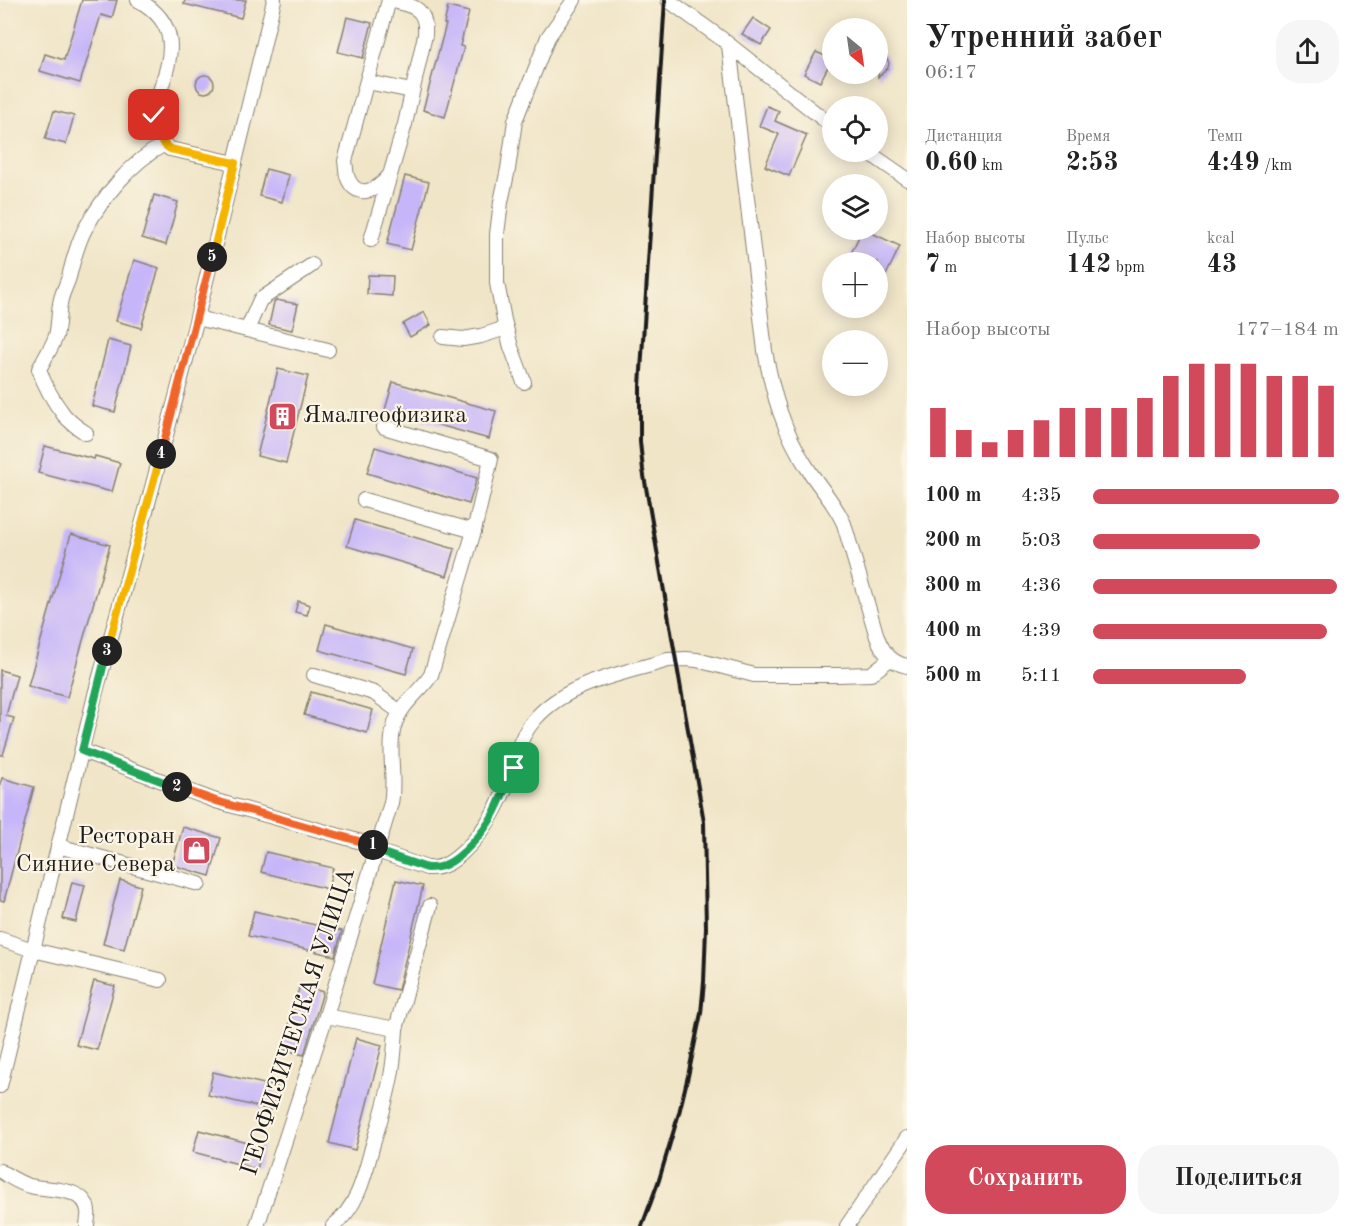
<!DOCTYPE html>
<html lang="ru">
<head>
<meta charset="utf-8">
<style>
  :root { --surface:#fff; --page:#f6f6f6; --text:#222; --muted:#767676; --accent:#d1495b }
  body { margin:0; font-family:"Old Standard TT",serif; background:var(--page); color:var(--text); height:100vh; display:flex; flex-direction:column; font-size:22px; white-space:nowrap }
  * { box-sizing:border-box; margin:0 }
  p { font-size:20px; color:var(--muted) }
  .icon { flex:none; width:33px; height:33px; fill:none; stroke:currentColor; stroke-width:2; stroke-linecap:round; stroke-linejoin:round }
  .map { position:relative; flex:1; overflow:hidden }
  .panel { display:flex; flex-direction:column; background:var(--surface); width:450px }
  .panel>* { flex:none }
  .needle { width:39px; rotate:151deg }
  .tools { position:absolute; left:822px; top:18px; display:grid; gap:12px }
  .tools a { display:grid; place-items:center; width:66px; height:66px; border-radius:50%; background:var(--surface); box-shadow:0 3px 15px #0003; font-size:30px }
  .pin { position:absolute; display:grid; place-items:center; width:51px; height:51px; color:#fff; margin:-26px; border-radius:12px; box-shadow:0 3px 9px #0006 }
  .km { position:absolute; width:30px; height:30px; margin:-15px; border-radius:50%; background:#222; color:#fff; font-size:16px; line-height:30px; text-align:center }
  .round { display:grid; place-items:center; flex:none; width:63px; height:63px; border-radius:24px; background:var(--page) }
  .head { display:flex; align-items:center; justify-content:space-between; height:102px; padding:0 18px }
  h1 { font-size:33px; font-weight:700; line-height:45px }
  .figures { display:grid; grid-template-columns:repeat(3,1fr); gap:9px; height:102px; padding:6px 18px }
  .figures div { display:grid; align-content:center }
  .figures b { font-size:26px; font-weight:700 }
  .figures small { font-size:16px; font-weight:400 }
  .figures p { font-size:16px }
  .chart { height:168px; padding:12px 18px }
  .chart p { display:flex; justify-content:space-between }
  .chart svg { width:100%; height:108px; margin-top:6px; stroke:var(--accent); stroke-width:6 }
  .action { display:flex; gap:12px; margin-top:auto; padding:12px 18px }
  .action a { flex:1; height:69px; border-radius:24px; background:var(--accent); color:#fff; font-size:24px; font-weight:700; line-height:69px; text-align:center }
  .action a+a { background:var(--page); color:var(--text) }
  ul { padding:0 18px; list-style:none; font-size:20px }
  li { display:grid; grid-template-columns:96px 72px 1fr; align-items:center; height:45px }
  li i { height:15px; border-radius:8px; background:var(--accent) }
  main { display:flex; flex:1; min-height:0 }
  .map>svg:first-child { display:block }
  .building { fill:#c6b5f9 }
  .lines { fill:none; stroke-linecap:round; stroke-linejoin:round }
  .minor-casing { stroke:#868072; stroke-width:16 }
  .minor { stroke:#fff; stroke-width:14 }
  .rail { stroke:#1c1c1c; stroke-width:4 }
  .split-1-casing { stroke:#fff; stroke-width:12 }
  .split-2-casing { stroke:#fff; stroke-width:12 }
  .split-3-casing { stroke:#fff; stroke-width:12 }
  .split-4-casing { stroke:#fff; stroke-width:12 }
  .split-5-casing { stroke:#fff; stroke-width:12 }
  .split-6-casing { stroke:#fff; stroke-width:12 }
  .split-1 { stroke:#22a559; stroke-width:8 }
  .split-2 { stroke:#f0652b; stroke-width:8 }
  .split-3 { stroke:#22a559; stroke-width:8 }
  .split-4 { stroke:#f5b400; stroke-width:8 }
  .split-5 { stroke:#f0652b; stroke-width:8 }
  .split-6 { stroke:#f5b400; stroke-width:8 }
  .labels { text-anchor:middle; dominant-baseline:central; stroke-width:4.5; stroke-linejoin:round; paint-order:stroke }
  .poi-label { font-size:24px; fill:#1c1c1c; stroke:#fcf5e5; text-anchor:start }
  .street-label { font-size:24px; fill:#1c1c1c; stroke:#fcf5e5 }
</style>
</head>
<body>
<main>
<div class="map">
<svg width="907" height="1226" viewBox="0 0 907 1226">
  <rect width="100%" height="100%" fill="#fcf5e5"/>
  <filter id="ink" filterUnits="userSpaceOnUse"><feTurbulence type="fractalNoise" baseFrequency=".0167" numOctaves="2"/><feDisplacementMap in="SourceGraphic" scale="12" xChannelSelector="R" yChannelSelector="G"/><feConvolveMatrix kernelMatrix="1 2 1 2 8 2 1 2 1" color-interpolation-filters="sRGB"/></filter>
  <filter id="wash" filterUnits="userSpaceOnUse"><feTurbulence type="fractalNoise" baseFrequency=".008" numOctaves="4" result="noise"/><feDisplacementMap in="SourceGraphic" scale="24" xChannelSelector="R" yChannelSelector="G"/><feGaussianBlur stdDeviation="1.35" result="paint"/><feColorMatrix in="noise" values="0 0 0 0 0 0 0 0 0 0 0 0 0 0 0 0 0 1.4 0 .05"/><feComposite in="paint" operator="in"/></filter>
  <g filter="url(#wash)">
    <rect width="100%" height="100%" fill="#f0e5c7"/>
    <g id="blocks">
      <g class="building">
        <path d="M82,0H117L112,18L101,15L80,83L40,71L45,54L64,60Z"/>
        <path d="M185,0H246L241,18L184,4Z"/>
        <path d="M448,7L469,12L460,46L464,47L445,117L423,110L446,24H444Z"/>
        <path d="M347,17L372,23L363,58L338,52Z"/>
        <path d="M753,18L771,30L761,45L742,34Z"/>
        <path d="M878,50L886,56L889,63L888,68L878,77Z"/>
        <path d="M816,52L832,59L820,82L804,74Z"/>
        <circle cx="205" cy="84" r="9"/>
        <path d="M767,106L779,111L775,121L807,135L789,176L765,166L779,134L759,126Z"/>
        <path d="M54,111L74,116L66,144L45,139Z"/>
        <path d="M266,169L289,175L282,202L259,196Z"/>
        <path d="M405,176L429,182L411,250L387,244Z"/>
        <path d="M154,195L178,202L166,245L142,238Z"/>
        <path d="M862,230H865L900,246L878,292V262H847Z"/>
        <path d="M134,260L159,268L141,328L116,321Z"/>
        <path d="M368,275L393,276L392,296L367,294Z"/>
        <path d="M276,300L298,304L292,330L269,325L274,302Z"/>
        <path d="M424,312L431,325L410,337L403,324Z"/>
        <path d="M108,340L131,346L115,412L92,406Z"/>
        <path d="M278,369L308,376L286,463L257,456Z"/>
        <path d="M393,382L496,411L489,439L385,410Z"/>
        <path d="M45,446L94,459L95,456L120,463L112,492L38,473Z"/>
        <path d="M375,447L477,478L469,504L367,473Z"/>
        <path d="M355,520L455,549L447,576L347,546Z"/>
        <path d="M71,534L110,545L67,697L28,686Z"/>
        <path d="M298,601L310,605L307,615L295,612Z"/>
        <path d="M326,624L413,649L406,674L319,650Z"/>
        <path d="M0,670L17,675L6,716L14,718L3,755H0Z"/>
        <path d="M311,692L373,710L367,733L304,715Z"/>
        <path d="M2,778L34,787L4,901L0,900V784Z"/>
        <path d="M183,827L221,838L210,876L172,865Z"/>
        <path d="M266,852L333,868L328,889L261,872Z"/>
        <path d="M120,880L141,886L124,949L103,944Z"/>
        <path d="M396,880L423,886L398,990L372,984Z"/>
        <path d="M72,882L85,885L76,922L63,919Z"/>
        <path d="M254,911L342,931L335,956L248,936Z"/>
        <path d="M94,981L115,986L97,1050L76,1045Z"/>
        <path d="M300,985L323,992L304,1055L282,1049Z"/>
        <path d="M356,1038L382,1045L355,1150L329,1143Z"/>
        <path d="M213,1072L277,1087L271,1110L208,1095Z"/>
        <path d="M199,1130L263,1147L257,1169L193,1152Z"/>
      </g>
    </g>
  </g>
  <g filter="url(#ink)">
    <use href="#blocks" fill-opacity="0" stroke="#868072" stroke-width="1.5"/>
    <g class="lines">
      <defs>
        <g id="minor">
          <path d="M138,0C217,44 118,114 170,149L235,163"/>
          <path d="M668,0L722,39L832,126"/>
          <path d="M729,45L765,351C773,395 783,431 808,469C820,488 835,503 844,524L877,637C883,652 891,663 907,666"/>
          <path d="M367,82L412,91"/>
          <path d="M868,152L907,179"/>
          <path d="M388,177C376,192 355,200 347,176C346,172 346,166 345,161L389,0"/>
          <path d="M371,240L405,124L425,35C427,6 412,6 389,0"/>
          <path d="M197,318L247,330L260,300L312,265"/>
          <path d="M247,330L328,350"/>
          <path d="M443,337L463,339L481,336L506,328"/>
          <path d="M524,382L511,347L504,320L497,283V234L501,202L508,169L515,121L548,37L574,0"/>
          <path d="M86,433C78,428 70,422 64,415C54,402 44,384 39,369C45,358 52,347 56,336C59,324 58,311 61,299C63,291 67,284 69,277C73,261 77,244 85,229C103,197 131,162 163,145"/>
          <path d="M364,500L474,531"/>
          <path d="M314,675L374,693L400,712"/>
          <path d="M82,751L216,801L379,847"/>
          <path d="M58,846L199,884"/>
          <path d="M377,851L427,868C443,869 452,862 463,852C488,829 501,800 513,770C515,765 515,761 516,756C519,744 526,729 535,719C567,682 623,674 668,660L686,659L697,660L754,675H838L871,674L890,659"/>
          <path d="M0,939L33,950L160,980"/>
          <path d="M326,1016L396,1029L430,906"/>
          <path d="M0,1086L96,691L147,507L197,318L263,47L274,0"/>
          <path d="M0,1171C9,1176 20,1184 30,1186C49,1191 85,1186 88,1211C89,1216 87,1221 87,1226"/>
          <path d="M257,1226L326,1016L391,803C397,773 383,738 401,711C410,697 423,688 431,675L474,531L491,459L384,427"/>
          <path d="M333,1226C359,1206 365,1173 373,1144C380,1121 387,1099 391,1076C394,1061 395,1045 396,1029"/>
          <path d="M847,1226L907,1138"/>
        </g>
      </defs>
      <use href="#minor" class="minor-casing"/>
      <use href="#minor" class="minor"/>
      <path class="rail" d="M642,1226L659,1180L679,1113L688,1076L701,1013L704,982L706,928L704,822L643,470L640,442V386L665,0"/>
    </g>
  </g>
  <g class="lines" filter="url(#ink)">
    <defs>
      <path id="split-1" d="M373,845L379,847L377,851L427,868C434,868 439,868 445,865C463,857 484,832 493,815C501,800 507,783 514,768"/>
      <path id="split-2" d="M177,787L216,801L373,845"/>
      <path id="split-3" d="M107,651L82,751L177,787"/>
      <path id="split-4" d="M107,651L161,454"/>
      <path id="split-5" d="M161,454L212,257"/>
      <path id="split-6" d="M154,115C155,130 158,141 170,149L235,163L212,257"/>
    </defs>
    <use href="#split-1" class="split-1-casing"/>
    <use href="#split-2" class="split-2-casing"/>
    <use href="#split-3" class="split-3-casing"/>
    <use href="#split-4" class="split-4-casing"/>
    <use href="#split-5" class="split-5-casing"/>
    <use href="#split-6" class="split-6-casing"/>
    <use href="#split-1" class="split-1"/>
    <use href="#split-2" class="split-2"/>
    <use href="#split-3" class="split-3"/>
    <use href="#split-4" class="split-4"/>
    <use href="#split-5" class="split-5"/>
    <use href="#split-6" class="split-6"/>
  </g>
  <defs>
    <symbol id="building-square" viewBox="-11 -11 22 22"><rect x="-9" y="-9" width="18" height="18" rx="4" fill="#d1495b" stroke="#fcf5e5"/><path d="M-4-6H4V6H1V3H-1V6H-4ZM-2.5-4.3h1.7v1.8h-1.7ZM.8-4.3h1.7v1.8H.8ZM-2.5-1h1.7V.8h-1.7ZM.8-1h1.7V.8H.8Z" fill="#fff"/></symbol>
    <symbol id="shop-square" viewBox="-11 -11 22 22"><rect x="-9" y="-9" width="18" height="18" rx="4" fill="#d1495b" stroke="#fcf5e5"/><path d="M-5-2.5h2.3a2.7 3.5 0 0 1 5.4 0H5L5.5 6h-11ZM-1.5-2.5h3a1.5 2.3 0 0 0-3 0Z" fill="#fff"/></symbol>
  </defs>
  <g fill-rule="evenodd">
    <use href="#building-square" x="266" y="400" width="33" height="33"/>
    <use href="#shop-square" x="180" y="834" width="33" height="33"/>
  </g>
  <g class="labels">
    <g class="poi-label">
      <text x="303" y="416">Ямалгеофизика</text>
      <text x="175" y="837" text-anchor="end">Ресторан<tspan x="175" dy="28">Сияние Севера</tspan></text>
    </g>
    <g class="street-label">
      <text transform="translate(299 1022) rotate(-72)">ГЕОФИЗИЧЕСКАЯ УЛИЦА</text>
    </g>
  </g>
</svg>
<div class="tools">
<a><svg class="needle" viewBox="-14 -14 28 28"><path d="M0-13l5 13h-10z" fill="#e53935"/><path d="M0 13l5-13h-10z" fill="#767676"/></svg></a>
<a><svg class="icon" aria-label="locate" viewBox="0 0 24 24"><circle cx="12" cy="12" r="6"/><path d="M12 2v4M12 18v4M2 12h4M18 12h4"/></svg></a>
<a><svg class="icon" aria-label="layers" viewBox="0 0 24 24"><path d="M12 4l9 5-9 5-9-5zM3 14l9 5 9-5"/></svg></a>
<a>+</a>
<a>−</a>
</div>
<div class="pin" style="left:514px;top:768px;background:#1e9e55"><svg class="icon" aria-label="arrive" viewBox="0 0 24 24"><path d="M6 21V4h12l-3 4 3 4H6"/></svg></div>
<div class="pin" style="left:154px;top:115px;background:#d93025"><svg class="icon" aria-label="check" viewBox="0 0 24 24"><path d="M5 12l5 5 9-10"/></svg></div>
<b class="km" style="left:373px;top:845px">1</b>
<b class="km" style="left:177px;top:787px">2</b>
<b class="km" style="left:107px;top:651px">3</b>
<b class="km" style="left:161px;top:454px">4</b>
<b class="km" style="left:212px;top:257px">5</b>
</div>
<section class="panel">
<div class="head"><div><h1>Утренний забег</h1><p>06:17</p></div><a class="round"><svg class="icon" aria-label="share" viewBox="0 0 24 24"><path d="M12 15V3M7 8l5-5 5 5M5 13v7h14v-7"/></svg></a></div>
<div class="figures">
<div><p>Дистанция</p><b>0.60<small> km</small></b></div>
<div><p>Время</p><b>2:53</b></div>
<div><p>Темп</p><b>4:49<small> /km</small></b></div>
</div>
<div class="figures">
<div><p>Набор высоты</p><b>7<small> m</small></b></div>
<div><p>Пульс</p><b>142<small> bpm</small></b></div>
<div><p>kcal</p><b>43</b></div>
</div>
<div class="chart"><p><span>Набор высоты</span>177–184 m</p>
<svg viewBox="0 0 160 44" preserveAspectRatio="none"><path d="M5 44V24M15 44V33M25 44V38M35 44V33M45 44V29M55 44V24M65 44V24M75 44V24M85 44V20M95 44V11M105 44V6M115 44V6M125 44V6M135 44V11M145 44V11M155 44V15"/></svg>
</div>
<ul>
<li><b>100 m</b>4:35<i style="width:100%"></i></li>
<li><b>200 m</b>5:03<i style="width:68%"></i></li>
<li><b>300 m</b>4:36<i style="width:99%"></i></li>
<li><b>400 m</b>4:39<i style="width:95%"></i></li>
<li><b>500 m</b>5:11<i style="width:62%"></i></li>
</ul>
<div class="action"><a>Сохранить</a><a>Поделиться</a></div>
</section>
</main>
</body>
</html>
